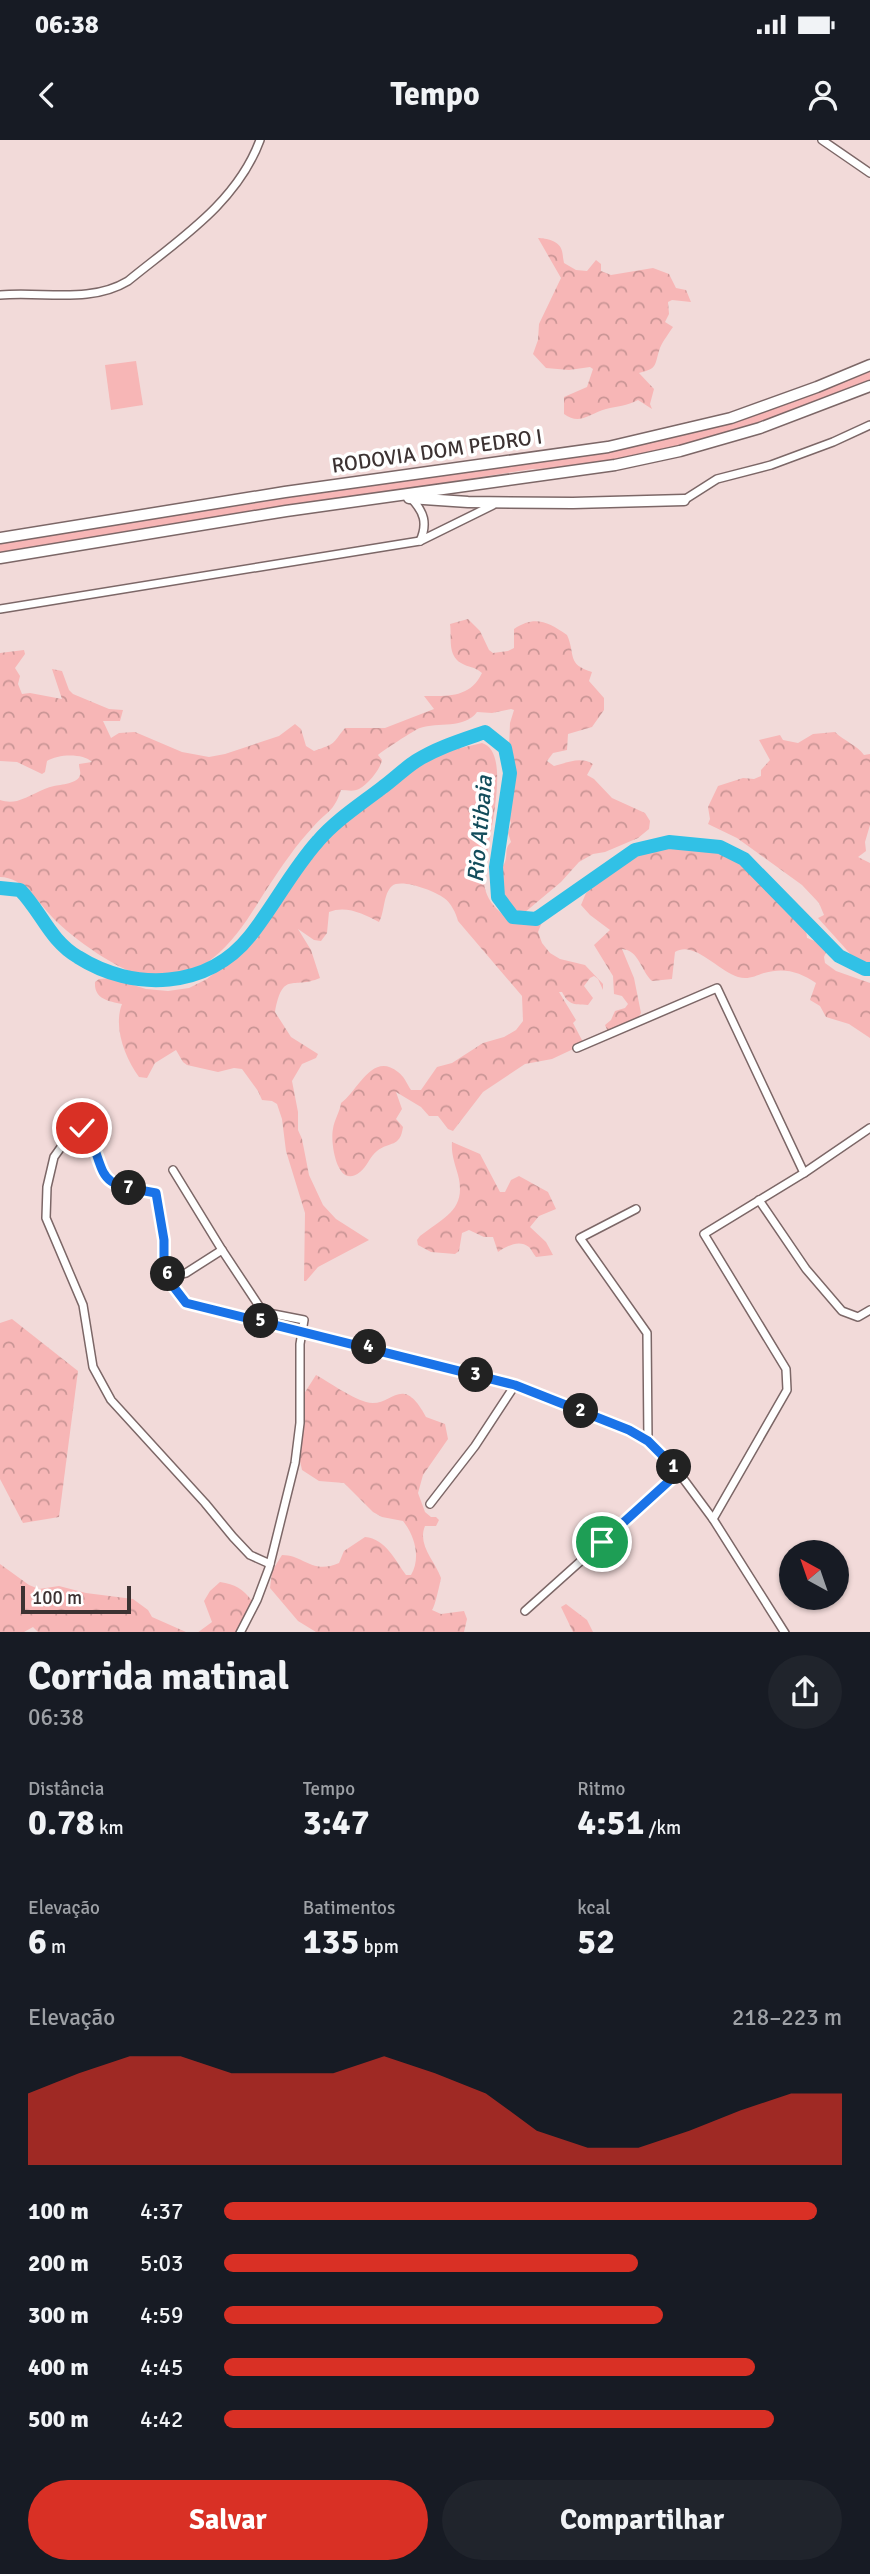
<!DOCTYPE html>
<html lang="pt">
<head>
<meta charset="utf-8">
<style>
  :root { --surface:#171b24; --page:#20242c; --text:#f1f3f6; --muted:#9ea1a6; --accent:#d93025 }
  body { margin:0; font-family:Signika,sans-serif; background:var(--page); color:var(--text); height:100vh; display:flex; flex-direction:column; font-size:26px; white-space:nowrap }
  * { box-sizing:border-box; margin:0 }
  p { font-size:23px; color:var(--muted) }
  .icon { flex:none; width:38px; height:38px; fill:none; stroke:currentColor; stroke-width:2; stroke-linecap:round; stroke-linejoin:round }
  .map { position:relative; height:1492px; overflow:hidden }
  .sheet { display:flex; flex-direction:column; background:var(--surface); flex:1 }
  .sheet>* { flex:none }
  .needle { width:46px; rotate:320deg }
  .fabs { position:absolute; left:779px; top:1400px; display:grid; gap:14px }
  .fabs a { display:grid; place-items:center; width:70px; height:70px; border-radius:50%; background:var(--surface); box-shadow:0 2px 5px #0004; font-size:35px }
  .scale { position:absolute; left:21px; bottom:18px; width:110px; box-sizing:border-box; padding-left:7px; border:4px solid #3c3232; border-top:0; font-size:19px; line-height:24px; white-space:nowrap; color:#3c3232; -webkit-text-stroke:5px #fff; paint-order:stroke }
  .pin { position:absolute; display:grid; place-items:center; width:60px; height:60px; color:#fff; margin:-30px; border:4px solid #fff; border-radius:50%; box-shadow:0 2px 7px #0007 }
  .km { position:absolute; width:35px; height:35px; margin:-18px; border-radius:50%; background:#222; color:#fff; font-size:19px; line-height:35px; text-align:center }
  .round { display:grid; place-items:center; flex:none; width:74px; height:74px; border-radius:37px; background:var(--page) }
  .summary { display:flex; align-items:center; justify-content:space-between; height:119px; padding:0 28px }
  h1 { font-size:38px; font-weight:800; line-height:52px }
  .stats { display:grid; grid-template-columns:repeat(3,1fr); gap:10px; height:119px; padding:7px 28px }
  .stats div { display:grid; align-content:center }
  .stats b { font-size:35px; font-weight:800 }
  .stats small { font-size:19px; font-weight:400 }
  .stats p { font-size:19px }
  .chart { height:196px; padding:14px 28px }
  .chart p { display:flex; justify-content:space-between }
  .chart svg { width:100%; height:126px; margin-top:7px; fill:var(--accent); opacity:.7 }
  .primary-button { display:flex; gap:14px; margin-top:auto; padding:14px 28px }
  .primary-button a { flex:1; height:80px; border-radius:42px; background:var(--accent); color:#fff; font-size:28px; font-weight:800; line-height:80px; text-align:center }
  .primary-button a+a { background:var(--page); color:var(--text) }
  ul { padding:0 28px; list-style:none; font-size:23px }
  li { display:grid; grid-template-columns:112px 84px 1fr; align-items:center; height:52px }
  li i { height:18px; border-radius:9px; background:var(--accent) }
  .status { display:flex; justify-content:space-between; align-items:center; height:49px; padding:0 35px; background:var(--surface); direction:ltr }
  .status svg { height:19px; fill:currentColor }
  header { display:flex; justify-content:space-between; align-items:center; height:91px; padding:0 28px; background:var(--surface); font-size:32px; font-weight:800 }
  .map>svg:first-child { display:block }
  .grass { fill:#f7b6b6 }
  .forest { fill:url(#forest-crowns) }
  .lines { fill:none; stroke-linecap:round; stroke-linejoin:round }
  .river { stroke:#31c1e6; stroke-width:14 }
  .minor-casing { stroke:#7c6767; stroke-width:10 }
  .highway-casing { stroke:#7c6767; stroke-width:13 }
  .minor { stroke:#fff; stroke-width:7 }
  .highway { stroke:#fff; stroke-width:10 }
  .route-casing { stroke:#fff; stroke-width:14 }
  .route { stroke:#1a73e8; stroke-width:9 }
  .labels { text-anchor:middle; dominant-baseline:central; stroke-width:7; stroke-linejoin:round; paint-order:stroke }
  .street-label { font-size:21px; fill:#3c3232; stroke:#fff }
  .water-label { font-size:23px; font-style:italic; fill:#124c5b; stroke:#fff }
</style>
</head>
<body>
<div class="status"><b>06:38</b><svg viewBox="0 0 49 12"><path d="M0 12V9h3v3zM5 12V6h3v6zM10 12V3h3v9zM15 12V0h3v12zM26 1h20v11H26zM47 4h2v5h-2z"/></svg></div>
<header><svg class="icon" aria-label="back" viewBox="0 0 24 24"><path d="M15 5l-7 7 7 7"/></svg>Tempo<svg class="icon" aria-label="person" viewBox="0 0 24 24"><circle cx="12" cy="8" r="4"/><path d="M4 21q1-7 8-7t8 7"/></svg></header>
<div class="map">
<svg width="870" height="1493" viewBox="0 0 870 1493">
  <defs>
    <pattern id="forest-crowns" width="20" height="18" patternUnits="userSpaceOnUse" patternTransform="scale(1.75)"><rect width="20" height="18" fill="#f7b6b6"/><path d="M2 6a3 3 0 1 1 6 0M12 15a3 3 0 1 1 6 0" fill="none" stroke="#c99595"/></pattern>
  </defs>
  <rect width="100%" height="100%" fill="#f2dad9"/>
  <g class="grass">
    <path d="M136,221L143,265L111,270L105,225Z"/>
    <path d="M870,230V241C779,276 683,313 586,326C568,328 550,328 532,329L0,412V403L531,320C647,311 764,279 870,230Z"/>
  </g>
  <g class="forest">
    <path d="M538,98C546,98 560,101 562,111C563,115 563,119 564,123L576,130L587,131L596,120L601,124V131L611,135L653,128L669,134L676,148L686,150L691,162L672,160L668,162L669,174L665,182L673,187C669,193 663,201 660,208C654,225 659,228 639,233L654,249L650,264L652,269L638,260C627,266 617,266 606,269C590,273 580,286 564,274V257L587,247L593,229L590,227L569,230L546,228L533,214L538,200L539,184L561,138Z"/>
    <path d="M468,479L480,491L489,510L493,513L508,511L514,508V489C535,475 548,482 567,495C576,515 566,524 592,532L589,541L604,558V570L592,587L568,594L567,610L553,613L547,621L554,626C567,623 580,616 593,624L587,635L594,639L612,658L645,673L650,681L649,689L638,698L605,712L593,714L579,722L561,742L524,773C508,771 493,754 496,737C497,732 503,727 505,722C508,714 504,709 511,702L508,693L511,683L506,668L514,630L509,607L510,583L514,570L511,569L492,573L477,572C465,589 438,582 420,588C414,590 381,612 378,615L382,620C380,630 368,644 359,649C353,652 347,650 341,650C334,672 327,671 313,687C296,705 282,726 268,747C252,772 237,799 213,818C198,831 167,839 147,836C122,834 71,797 53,778C39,763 23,737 0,737V660C6,662 11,662 17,661C30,657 41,649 54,646C60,645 79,643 80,635C81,632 79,628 79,624L92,622C83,613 58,614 47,621L45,632L42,634L17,622L0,621V513L24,510L25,514L15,528L20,536L18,544L22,554L30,553L62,559L52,529L62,531L69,550L73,554L109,569L123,570L120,581H103L111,598L119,593L135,592L182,612L209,617L225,614L279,596L295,584L301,589L306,606L314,611C337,603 331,605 345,588H385L434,569L424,556C448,556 470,558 482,533C474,526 469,528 461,523C447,515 452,497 450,484Z"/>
    <path d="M835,592C844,601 857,605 864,615L870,614V685L865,702L866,711L858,717L870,723V824L854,818L818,778L824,775L819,763L802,745L737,698L708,684L710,679L708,667L718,646L743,638L754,639L761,636V630L770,620L759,600L780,595L783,600L798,603L813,594Z"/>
    <path d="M482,603C516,613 482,716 484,743C485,754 491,764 499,771C513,785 527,782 544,777L538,792L542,803L550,813L560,819L585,825L603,844V850L598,839L594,836L590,838L584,846L593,858L588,865C572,864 569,865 562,852H559L576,880L573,883L584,904L552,919L525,924L483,952L453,991L448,989L438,976H429L421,967L396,952L402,969L396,979L403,987C400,1008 390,1001 377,1011C370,1016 367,1027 360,1032C337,1051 330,1002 333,989C334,980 340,972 341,963C358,951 372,911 398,932C404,936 407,944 411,950H421L437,927L452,923L483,903L504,897L516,890L523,881L522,856L458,781C456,773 451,763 444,758C435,751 401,738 392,746C383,754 385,772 379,782C364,774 346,765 329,772L327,793L321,801L314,800L298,789L311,810L320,838C292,850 283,830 275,872L291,897L318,914L316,918L302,924L292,941L298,972V990L302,999L309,1035L323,1065L336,1079L369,1100L318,1127L306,1141H304L305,1073L286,1011L282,979L277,964L272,961L262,960L258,951L242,929L234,928L218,932L187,925L183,922L176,910L155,923L147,938L139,937C125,918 113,887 122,864C108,861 94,859 95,842L99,839L111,838L146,849L168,851L189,848L207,839L257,799L297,728L345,675L425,611L435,609L452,610Z"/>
    <path d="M688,700L715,705L759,731L804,774L807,798L825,805L827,810L824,817L825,823L836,831L870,843V898L849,884L826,877L820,866L810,860L816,843C800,832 784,827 764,833C755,836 748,840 738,837C718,831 694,800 675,812L672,839L652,841C641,831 639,810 622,809L634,838L641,873L638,878L608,892L605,885L611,880L615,871L625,868L628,864L622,856L614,854L613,836L594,805L610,790L590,775L581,765L586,753L626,720Z"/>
    <path d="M452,1002L480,1014L500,1052H505L511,1040L519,1036L548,1052L556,1069L539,1076L530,1087L546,1102L553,1115L536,1117C533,1114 532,1110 529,1107C519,1099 507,1106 498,1112L493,1097H484L469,1090L462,1093L459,1111L455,1114L431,1112L418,1105L417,1100L420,1096C444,1077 467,1070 458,1035C455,1024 451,1014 452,1002Z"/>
    <path d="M12,1179L78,1231L59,1377L23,1383L0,1339V1183Z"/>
    <path d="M316,1235C331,1243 349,1257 366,1262C391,1270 401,1230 426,1277L445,1284L448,1299L423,1335L418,1353L425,1372L431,1377H436L439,1380L436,1386H425C417,1405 435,1421 441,1438C440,1443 435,1467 432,1470L441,1474L464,1471L467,1479L464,1492H316L298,1481L270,1448L272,1431L282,1415C304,1415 312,1435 339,1423L344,1411L365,1397C386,1399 395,1420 406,1435H411C421,1418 415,1396 403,1381L382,1377L373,1372L344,1343L319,1341L302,1330L299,1317L300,1260Z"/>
    <path d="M0,1424L29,1445L39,1449L59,1446L86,1453L133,1459L148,1470L152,1477L186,1492L39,1493L33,1487L24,1492H0Z"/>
    <path d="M220,1442C235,1444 243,1449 252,1461L251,1474L241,1492L197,1493L212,1482L204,1461L210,1451Z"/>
    <path d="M566,1464L587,1480L593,1492H573L561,1467Z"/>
  </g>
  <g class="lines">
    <path class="river" d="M0,748L20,750C41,771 50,801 78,817C133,852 208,849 250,796C274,766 292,730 318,701C336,680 361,664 383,647C394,639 405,628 416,621C436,608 462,600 485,592L505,608L510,633L496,727L498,757L513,777L536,779L635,710L669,702L720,707L744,719L839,816L865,829H870"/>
    <defs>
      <g id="minor">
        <path d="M822,0L870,33"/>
        <path d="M0,155C43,151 90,164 128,141C178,100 237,63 260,0"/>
        <path d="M411,358C424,372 428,383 420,401"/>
        <path d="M684,360L717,339L771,325L833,302L870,285"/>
        <path d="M0,469L420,401L493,365"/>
        <path d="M577,908L717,848L804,1033"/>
        <path d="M173,1030L222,1110L263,1172L304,1180L300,1204V1283L295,1323L269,1428L257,1460L240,1493"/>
        <path d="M759,1060L806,1129L842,1171L858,1177L870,1170"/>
        <path d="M636,1069L580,1098L647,1193L648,1301"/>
        <path d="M177,1135L186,1133L222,1110"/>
        <path d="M430,1364L475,1306L515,1245"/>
        <path d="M713,1379L787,1250L786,1229L704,1094L804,1033L870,988"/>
        <path d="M270,1424L250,1415L233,1397L205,1363L111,1260L93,1227L83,1165L46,1078L47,1047L54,1017L69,996L82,988L88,991C108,1045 96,1042 156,1053L164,1100V1122L173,1146L186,1163L515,1245L629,1290L648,1301L679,1333L713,1379L785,1493"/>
        <path d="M525,1471L679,1333"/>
      </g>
      <g id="highway">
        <path d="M409,358L468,362L573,363L684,360"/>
        <path d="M0,398L285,352L608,307L731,278L817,247L870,225"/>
        <path d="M0,418L286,371L615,325L680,311L760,288L870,246"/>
      </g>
    </defs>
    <use href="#minor" class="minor-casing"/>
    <use href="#highway" class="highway-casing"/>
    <use href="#minor" class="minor"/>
    <use href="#highway" class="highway"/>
  </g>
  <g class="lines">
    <defs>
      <path id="route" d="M82,988L88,991C109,1044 95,1042 156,1053L164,1100V1122L173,1146L186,1163L515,1245L629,1290L648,1301L679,1332L602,1402"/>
    </defs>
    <use href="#route" class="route-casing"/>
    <use href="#route" class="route"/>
  </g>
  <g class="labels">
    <g class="street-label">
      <text transform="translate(437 311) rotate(-8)">RODOVIA DOM PEDRO I</text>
    </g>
    <g class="water-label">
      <text transform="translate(480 689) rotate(-85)">Rio Atibaia</text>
    </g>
  </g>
</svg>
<div class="fabs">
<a><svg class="needle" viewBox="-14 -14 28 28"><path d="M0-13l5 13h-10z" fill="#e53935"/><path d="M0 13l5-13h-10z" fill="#9ea1a6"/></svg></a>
</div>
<div class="scale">100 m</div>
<div class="pin" style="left:602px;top:1402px;background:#1e9e55"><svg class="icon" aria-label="arrive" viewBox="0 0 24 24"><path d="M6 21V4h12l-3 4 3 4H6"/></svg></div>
<div class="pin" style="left:82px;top:988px;background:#d93025"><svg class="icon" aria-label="check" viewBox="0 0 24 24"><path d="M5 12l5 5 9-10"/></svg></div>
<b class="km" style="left:674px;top:1327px">1</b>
<b class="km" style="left:581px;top:1271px">2</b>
<b class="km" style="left:476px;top:1235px">3</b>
<b class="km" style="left:369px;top:1207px">4</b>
<b class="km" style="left:261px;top:1181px">5</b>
<b class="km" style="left:168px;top:1134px">6</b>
<b class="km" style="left:129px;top:1048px">7</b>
</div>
<section class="sheet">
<div class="summary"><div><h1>Corrida matinal</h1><p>06:38</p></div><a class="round"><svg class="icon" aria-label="share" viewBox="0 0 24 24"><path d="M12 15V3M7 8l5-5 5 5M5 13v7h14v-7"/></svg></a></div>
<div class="stats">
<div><p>Distância</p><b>0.78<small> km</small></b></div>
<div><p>Tempo</p><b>3:47</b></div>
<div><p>Ritmo</p><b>4:51<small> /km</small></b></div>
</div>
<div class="stats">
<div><p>Elevação</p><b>6<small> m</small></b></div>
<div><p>Batimentos</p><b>135<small> bpm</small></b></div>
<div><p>kcal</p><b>52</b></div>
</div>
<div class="chart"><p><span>Elevação</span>218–223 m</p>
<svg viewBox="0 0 160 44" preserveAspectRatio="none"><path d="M0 44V19L10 12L20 6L30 6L40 12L50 12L60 12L70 6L80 12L90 19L100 32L110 38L120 38L130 32L140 25L150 19L160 19V44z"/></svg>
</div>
<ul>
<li><b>100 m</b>4:37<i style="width:96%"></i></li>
<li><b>200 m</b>5:03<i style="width:67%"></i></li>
<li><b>300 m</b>4:59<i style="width:71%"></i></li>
<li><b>400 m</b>4:45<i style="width:86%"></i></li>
<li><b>500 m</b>4:42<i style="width:89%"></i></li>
</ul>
<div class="primary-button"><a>Salvar</a><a>Compartilhar</a></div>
</section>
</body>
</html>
